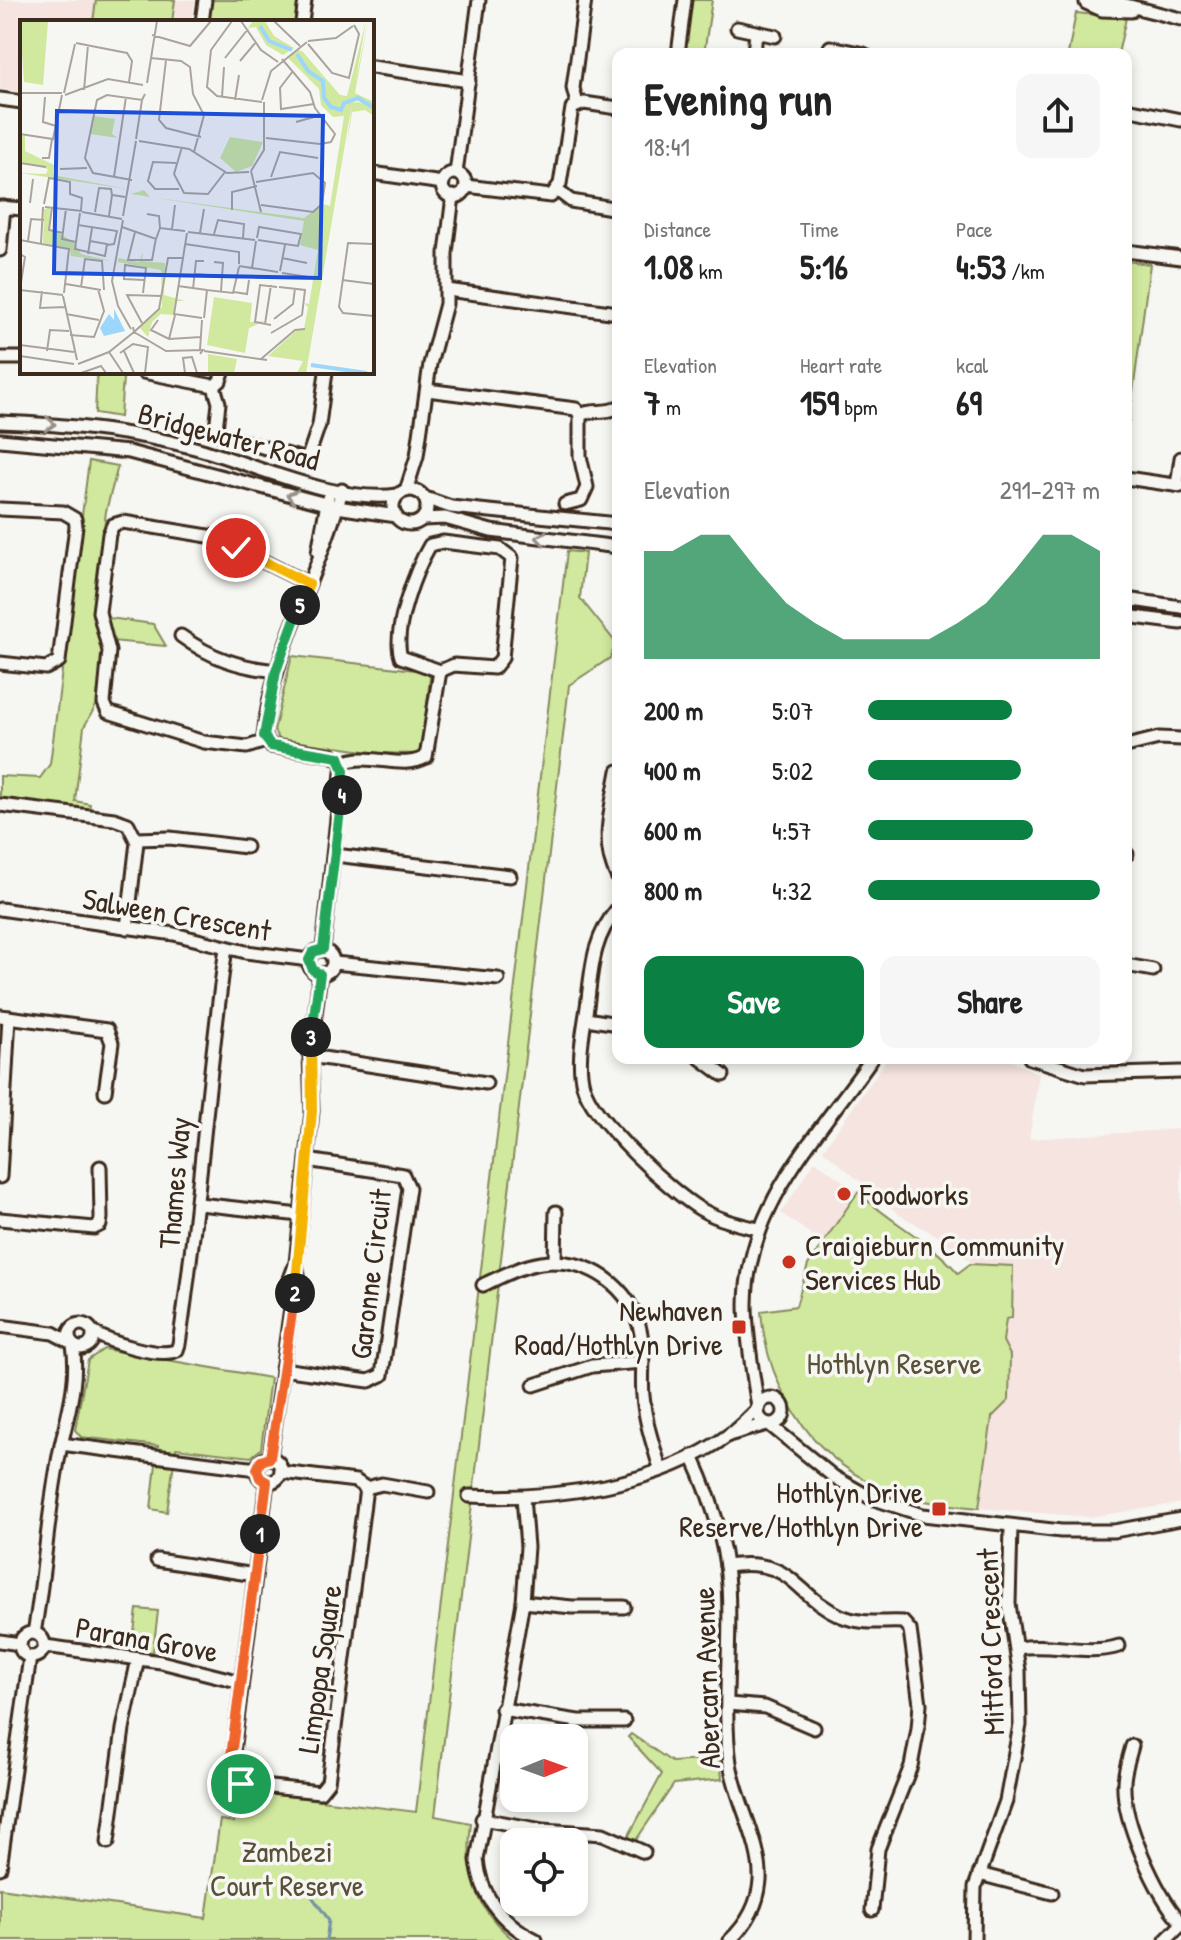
<!DOCTYPE html>
<html lang="en">
<head>
<meta charset="utf-8">
<style>
  :root { --surface:#fff; --page:#f6f6f6; --text:#222; --muted:#767676; --accent:#0b8043 }
  body { margin:0; font-family:"Patrick Hand",sans-serif; background:var(--page); color:var(--text); height:100vh; display:flex; flex-direction:column; font-size:30px; white-space:nowrap }
  * { box-sizing:border-box; margin:0 }
  p { font-size:26px; color:var(--muted) }
  .icon { flex:none; width:44px; height:44px; fill:none; stroke:currentColor; stroke-width:2; stroke-linecap:round; stroke-linejoin:round }
  .map { position:relative; flex:1; overflow:hidden }
  .drawer { position:absolute; left:612px; top:48px; width:520px; height:1016px; display:flex; flex-direction:column; background:var(--surface); border-radius:16px; box-shadow:0 4px 12px #0003 }
  .drawer>* { flex:none }
  .needle { width:52px; rotate:89deg }
  .tools { position:absolute; left:500px; top:1724px; display:grid; gap:16px }
  .tools a { display:grid; place-items:center; width:88px; height:88px; border-radius:16px; background:var(--surface); box-shadow:0 4px 12px #0003; font-size:40px }
  .pin { position:absolute; display:grid; place-items:center; width:68px; height:68px; color:#fff; margin:-34px; border:4px solid #fff; border-radius:50%; box-shadow:0 2px 8px #0007 }
  .km { position:absolute; width:40px; height:40px; margin:-20px; border-radius:50%; background:#222; color:#fff; font-size:22px; line-height:40px; text-align:center }
  .round { display:grid; place-items:center; flex:none; width:84px; height:84px; border-radius:16px; background:var(--page) }
  .summary { display:flex; align-items:center; justify-content:space-between; height:136px; padding:0 32px }
  h1 { font-size:44px; font-weight:700; line-height:60px }
  .stats { display:grid; grid-template-columns:repeat(3,1fr); gap:12px; height:136px; padding:8px 32px }
  .stats div { display:grid; align-content:center }
  .stats b { font-size:34px; font-weight:700 }
  .stats small { font-size:22px; font-weight:400 }
  .stats p { font-size:22px }
  .chart { height:224px; padding:16px 32px }
  .chart p { display:flex; justify-content:space-between }
  .chart svg { width:100%; height:144px; margin-top:8px; fill:var(--accent); opacity:.7 }
  .button { display:flex; gap:16px; margin-top:auto; padding:16px 32px }
  .button a { flex:1; height:92px; border-radius:16px; background:var(--accent); color:#fff; font-size:32px; font-weight:700; line-height:92px; text-align:center }
  .button a+a { background:var(--page); color:var(--text) }
  ul { padding:0 32px; list-style:none; font-size:26px }
  li { display:grid; grid-template-columns:128px 96px 1fr; align-items:center; height:60px }
  li i { height:20px; border-radius:10px; background:var(--accent) }
  .map>svg:first-child { display:block }
  .built { fill:#f5e4e0 }
  .green { fill:#d1e99e; stroke:#868a5e; stroke-width:2 }
  .lines { fill:none; stroke-linecap:round; stroke-linejoin:round }
  .stream { stroke:#7691a4; stroke-width:3 }
  .minor-casing { stroke:#3b2a1e; stroke-width:17 }
  .minor { stroke:#f6f6f2; stroke-width:11 }
  .oneway { stroke:#989088 }
  .split-1-casing { stroke:#fff; stroke-width:16 }
  .split-2-casing { stroke:#fff; stroke-width:16 }
  .split-3-casing { stroke:#fff; stroke-width:16 }
  .split-4-casing { stroke:#fff; stroke-width:16 }
  .split-5-casing { stroke:#fff; stroke-width:16 }
  .split-6-casing { stroke:#fff; stroke-width:16 }
  .split-1 { stroke:#f0652b; stroke-width:10 }
  .split-2 { stroke:#f0652b; stroke-width:10 }
  .split-3 { stroke:#f5b400; stroke-width:10 }
  .split-4 { stroke:#22a559; stroke-width:10 }
  .split-5 { stroke:#22a559; stroke-width:10 }
  .split-6 { stroke:#f5b400; stroke-width:10 }
  .poi-dot { fill:#c8321e; stroke:#f6f6f2; stroke-width:3 }
  .labels { text-anchor:middle; dominant-baseline:central; stroke-width:7; stroke-linejoin:round; paint-order:stroke }
  .street-label { font-size:30px; fill:#3b2a1e; stroke:#f6f6f2 }
  .poi-label { font-size:30px; fill:#3b2a1e; stroke:#f6f6f2; text-anchor:start }
  .park-label { font-size:30px; fill:#595038; stroke:#f6f6f2 }
  .inset-river { fill:none; stroke:#9dd6fd; stroke-width:4 }
  .inset-road { fill:none; stroke:#aba49d; stroke-width:2 }
  .view { fill:#1d4ed8; fill-opacity:0.15; stroke:#1d4ed8; stroke-width:4 }
  .inset-edge { fill:none; stroke:#3b2a1e; stroke-width:4 }
</style>
</head>
<body>
<div class="map">
<svg width="1181" height="1940" viewBox="0 0 1181 1940">
  <rect width="100%" height="100%" fill="#f6f6f2"/>
  <filter id="ink" filterUnits="userSpaceOnUse"><feTurbulence type="fractalNoise" baseFrequency=".0125" numOctaves="2"/><feDisplacementMap in="SourceGraphic" scale="16" xChannelSelector="R" yChannelSelector="G"/><feConvolveMatrix kernelMatrix="1 2 1 2 8 2 1 2 1" color-interpolation-filters="sRGB"/></filter>
  <g filter="url(#ink)">
    <g class="built">
      <path d="M0,0H195L192,22H22V92L0,89Z"/>
      <path d="M888,1058H1005L1039,1074L1029,1139L1181,1129V1503L1089,1517L979,1508L992,1417L1010,1355L1003,1341L1006,1318H1011L975,1265L939,1237L900,1215L823,1150Z"/>
      <path d="M815,1161L858,1192L823,1243L781,1213Z"/>
    </g>
    <g class="green">
      <path d="M96,0H175L172,22H93Z"/>
      <path d="M210,0H301L298,22H207Z"/>
      <path d="M692,0H712L704,54H685Z"/>
      <path d="M1076,13L1126,18L1118,54H1068Z"/>
      <path d="M1126,261L1150,264L1129,422L1126,421Z"/>
      <path d="M97,372H119L123,378L120,417L95,413Z"/>
      <path d="M89,461L118,466L106,511L94,616L153,624L166,646L101,640L104,656L99,700L84,727L75,801L90,804L89,810L0,799V776L40,778L50,764Z"/>
      <path d="M567,551L585,553L580,598L616,643L610,658L569,685L435,1816L471,1823C465,1872 474,1908 514,1940H0V1888L206,1918L220,1820L234,1822L240,1790L416,1812Z"/>
      <path d="M292,656L424,671L430,677L422,748L416,754L379,753L279,739L274,731Z"/>
      <path d="M858,1192C890,1223 930,1240 958,1273L970,1264L1013,1266L1012,1318L1006,1319L1003,1341L1010,1355L1009,1400L992,1417L979,1508C951,1505 922,1503 895,1493C816,1466 767,1391 761,1311L796,1306L808,1265Z"/>
      <path d="M104,1349L270,1378L261,1449L251,1457L176,1448L167,1512L151,1509L158,1446L81,1437L75,1430L88,1360Z"/>
      <path d="M137,1609L158,1611L153,1652L132,1649Z"/>
      <path d="M631,1734L672,1762L720,1759L722,1779L674,1784L636,1840L628,1837L662,1774L628,1737Z"/>
    </g>
    <g class="lines">
      <path class="stream" d="M303,1884L329,1920L326,1940"/>
      <defs>
        <g id="minor">
          <path d="M1086,0L1114,2L1181,19"/>
          <path d="M1086,3L1102,10L1131,11"/>
          <path d="M202,22L205,0"/>
          <path d="M302,22L305,0"/>
          <path d="M737,28L775,36"/>
          <path d="M830,47L864,54"/>
          <path d="M678,54L685,0"/>
          <path d="M754,54L756,32"/>
          <path d="M372,67L469,81"/>
          <path d="M0,99L22,102"/>
          <path d="M577,104L573,88L585,0"/>
          <path d="M1126,109L1181,120"/>
          <path d="M372,173L443,183"/>
          <path d="M456,173L479,0"/>
          <circle cx="454" cy="185" r="12"/>
          <path d="M466,186L551,196L560,184L572,108L584,103L618,108"/>
          <path d="M558,191L571,201L618,209"/>
          <path d="M0,207L22,209"/>
          <path d="M0,250L4,207"/>
          <path d="M1126,251L1181,258"/>
          <path d="M447,290L618,313"/>
          <path d="M0,358H22"/>
          <path d="M143,372L214,386L220,381L223,372"/>
          <path d="M214,386L219,403L216,429L219,434L302,459L308,457L319,425L326,372"/>
          <path d="M427,390L576,409L580,415V456L587,487L581,500L565,504"/>
          <path d="M580,415C592,408 607,415 618,407"/>
          <path d="M0,422C66,424 131,431 195,448C255,464 336,504 398,495"/>
          <path d="M0,440L129,452L337,507L396,516"/>
          <path d="M1126,478L1181,486"/>
          <path d="M1177,485L1181,458"/>
          <circle cx="410" cy="507" r="17"/>
          <path d="M406,491L417,456L430,364L446,304V253L453,196"/>
          <path d="M425,498L451,507L618,524"/>
          <path d="M0,509L63,512L75,519L76,526L59,661L46,668L0,663"/>
          <path d="M423,519L445,518L491,531L618,547"/>
          <path d="M443,542L500,549L512,558L502,658L494,668L454,665L440,671L401,657C392,630 416,569 430,545Z"/>
          <path d="M318,552L328,498"/>
          <path d="M1126,599L1181,607"/>
          <path d="M1126,616L1181,623"/>
          <path d="M181,636C211,658 239,667 276,671"/>
          <path d="M266,741L247,747L204,742L108,712L104,703L109,651L99,612L109,534L113,525L123,522L214,537L309,584"/>
          <path d="M1126,746L1159,738L1181,739"/>
          <path d="M343,763C369,751 401,771 426,757L440,671"/>
          <path d="M618,771C612,806 599,844 618,878"/>
          <path d="M0,805L114,819L128,824L137,842L127,928"/>
          <path d="M136,839L170,838L246,847"/>
          <path d="M1126,854H1127"/>
          <path d="M335,855L510,876"/>
          <path d="M618,908C594,936 592,964 588,999C585,1026 576,1059 583,1085C592,1119 670,1191 700,1209C719,1220 737,1224 758,1229"/>
          <path d="M0,909L174,934L246,952L309,960"/>
          <path d="M323,949L343,763L332,755L271,746L264,736C272,649 320,574 342,490"/>
          <circle cx="321" cy="962" r="12"/>
          <path d="M334,963L498,979"/>
          <path d="M1126,965L1153,970"/>
          <path d="M0,1016L107,1030L112,1043L105,1092"/>
          <path d="M586,1019L618,1024"/>
          <path d="M310,1056L486,1083"/>
          <path d="M700,1058L723,1075"/>
          <path d="M1030,1058L1085,1075L1181,1072"/>
          <path d="M0,1177L9,1017"/>
          <path d="M199,1204L300,1215"/>
          <path d="M0,1219L94,1228L100,1225L101,1218L100,1167"/>
          <path d="M555,1262L556,1212"/>
          <path d="M483,1285C502,1276 521,1266 541,1263C588,1256 633,1287 641,1334C645,1355 641,1376 643,1396C645,1422 653,1444 660,1468"/>
          <path d="M292,1300L299,1281L296,1263L312,1111L310,1056L320,974"/>
          <circle cx="81" cy="1336" r="12"/>
          <path d="M0,1326L53,1333L70,1342"/>
          <path d="M93,1332C108,1342 161,1359 177,1350L179,1344C199,1212 207,1081 226,948"/>
          <path d="M282,1369L369,1381L382,1375L409,1188L403,1175L307,1160"/>
          <path d="M534,1385L592,1366L643,1362"/>
          <circle cx="771" cy="1411" r="13"/>
          <path d="M758,1407C753,1373 746,1337 746,1304C747,1204 819,1135 872,1058"/>
          <path d="M770,1425L834,1477L871,1498L923,1515L1061,1531H1114L1181,1519"/>
          <path d="M732,1434L767,1424"/>
          <path d="M61,1444L257,1469"/>
          <path d="M692,1456C711,1497 725,1539 728,1585C732,1644 722,1704 730,1763C736,1802 762,1843 760,1881C758,1904 747,1924 730,1940"/>
          <circle cx="269" cy="1470" r="12"/>
          <path d="M270,1458L292,1300L289,1281L296,1263"/>
          <path d="M267,1482L230,1776L241,1784L320,1792L328,1782L366,1488L356,1481L281,1472"/>
          <path d="M366,1488L382,1484L428,1492"/>
          <path d="M469,1496C553,1500 660,1486 730,1434C740,1427 749,1417 758,1409"/>
          <path d="M523,1497L527,1547L523,1602L477,1860C481,1897 503,1924 536,1940"/>
          <path d="M157,1560L255,1575"/>
          <path d="M726,1566C794,1556 792,1594 841,1616C862,1625 881,1621 903,1622L910,1630L920,1704L918,1729L911,1766L878,1849L872,1910"/>
          <path d="M523,1602L572,1607H624"/>
          <circle cx="32" cy="1645" r="12"/>
          <path d="M34,1633C44,1578 47,1522 57,1467C63,1426 80,1387 73,1345"/>
          <path d="M0,1641L20,1644"/>
          <path d="M45,1646L161,1662L241,1682"/>
          <path d="M1017,1648C1051,1642 1087,1656 1119,1646"/>
          <path d="M728,1704L765,1707L814,1728"/>
          <path d="M502,1709L578,1721H624"/>
          <path d="M1132,1746C1129,1758 1124,1771 1124,1783C1122,1820 1156,1894 1181,1922"/>
          <path d="M482,1819L543,1830L603,1834L644,1852"/>
          <path d="M108,1842L123,1729L138,1659"/>
          <path d="M0,1868L30,1657"/>
          <path d="M979,1874L1052,1893"/>
          <path d="M974,1940L975,1887L1006,1801L1020,1725L1019,1670L1009,1604L1011,1527"/>
          <path d="M1166,1940L1181,1925"/>
        </g>
      </defs>
      <use href="#minor" class="minor-casing"/>
      <use href="#minor" class="minor"/>
    </g>
    <defs><path id="oneway-chevron" d="M-2-3.5L2.5 0L-2 3.5" fill="none" stroke-width="1.6" stroke-linecap="round" stroke-linejoin="round" transform="scale(2)"/></defs>
    <g class="oneway">
      <use href="#oneway-chevron" transform="translate(50 424) rotate(5)"/>
      <use href="#oneway-chevron" transform="translate(292 496) rotate(-165)"/>
      <use href="#oneway-chevron" transform="translate(541 538) rotate(-173)"/>
    </g>
  </g>
  <g class="lines" filter="url(#ink)">
    <defs>
      <path id="split-1" d="M241,1784L233,1780L229,1771L260,1534"/>
      <path id="split-2" d="M260,1534L267,1482L260,1478L257,1469L261,1461L270,1458L295,1293"/>
      <path id="split-3" d="M295,1293L312,1111L311,1037"/>
      <path id="split-4" d="M311,1037L320,974L313,970L309,960L313,952L323,949L342,795"/>
      <path id="split-5" d="M300,605L276,671L264,736L271,746L339,757L344,771L342,795"/>
      <path id="split-6" d="M236,548L309,584L300,605"/>
    </defs>
    <use href="#split-1" class="split-1-casing"/>
    <use href="#split-2" class="split-2-casing"/>
    <use href="#split-3" class="split-3-casing"/>
    <use href="#split-4" class="split-4-casing"/>
    <use href="#split-5" class="split-5-casing"/>
    <use href="#split-6" class="split-6-casing"/>
    <use href="#split-1" class="split-1"/>
    <use href="#split-2" class="split-2"/>
    <use href="#split-3" class="split-3"/>
    <use href="#split-4" class="split-4"/>
    <use href="#split-5" class="split-5"/>
    <use href="#split-6" class="split-6"/>
  </g>
  <g class="poi-dot">
    <circle cx="844" cy="1194" r="8"/>
    <circle cx="789" cy="1262" r="8"/>
    <rect x="731" y="1319" width="16" height="16" rx="4"/>
    <rect x="931" y="1501" width="16" height="16" rx="4"/>
  </g>
  <g class="labels">
    <g class="street-label">
      <text transform="translate(229 436) rotate(15)">Bridgewater Road</text>
      <text transform="translate(177 914) rotate(10)">Salween Crescent</text>
      <text transform="translate(174 1183) rotate(-85)">Thames Way</text>
      <text transform="translate(370 1274) rotate(-83)">Garonne Circuit</text>
      <text transform="translate(147 1639) rotate(10)">Parana Grove</text>
      <text transform="translate(990 1642) rotate(-92)">Mitford Crescent</text>
      <text transform="translate(319 1669) rotate(-82)">Limpopa Square</text>
      <text transform="translate(706 1678) rotate(-92)">Abercarn Avenue</text>
    </g>
    <g class="poi-label">
      <text x="860" y="1194">Foodworks</text>
      <text x="805" y="1245">Craigieburn Community<tspan x="805" dy="34">Services Hub</tspan></text>
      <text x="723" y="1310" text-anchor="end">Newhaven<tspan x="723" dy="34">Road/Hothlyn Drive</tspan></text>
      <text x="923" y="1492" text-anchor="end">Hothlyn Drive<tspan x="923" dy="34">Reserve/Hothlyn Drive</tspan></text>
    </g>
    <g class="park-label">
      <text x="894" y="1363">Hothlyn Reserve</text>
      <text x="287" y="1851">Zambezi<tspan x="287" dy="34">Court Reserve</tspan></text>
    </g>
  </g>
  <g transform="translate(20 20)">
    <rect width="354" height="354" fill="#f6f6f2"/>
    <path d="M0,1H28L23,65L4,62ZM233,1H245L254,16L274,28L263,35L246,25L236,7L228,8ZM346,1L286,353H277L283,341L248,336L277,310L284,309L288,287L284,283L289,284L298,230L280,225L284,201L111,174L124,170L130,177L284,198L303,184L310,186L324,96L313,97L301,85L299,69L267,37L277,29L283,32L320,75L327,76ZM348,1L335,73L354,82V96L345,90L332,92L327,124L332,82L348,83L332,80ZM73,96L95,99L92,114L98,118L70,114ZM5,115V131L34,145L33,155L107,169L0,153L26,154L28,149L0,142V117ZM210,117L243,122L232,146L216,152L200,138ZM30,188L29,208L54,222L61,234L91,241L51,236L50,230L23,223L24,189ZM123,232L122,241L145,243L144,275L165,281H155L153,295L141,294L132,302L128,317L119,307L142,287L141,250L98,242V238L119,242ZM194,277L232,283L230,302L245,301L229,308L225,333L187,325ZM188,334L217,339L214,353H188Z" fill="#d1e99e"/>
    <path d="M94,289L105,311L84,316L80,308L89,294L94,300Z" fill="#9dd6fd"/>
    <path class="inset-river" d="M240,6L249,21L272,30M277,34L288,51L303,61L304,78L311,87L321,90L324,83L338,78L354,88M291,345L347,353"/>
    <path class="inset-road" d="M82,1H115M212,1L191,30L187,67L197,76L242,82M221,1L241,30L258,42M254,1L280,26M132,15L170,26L191,1M288,21L316,18L333,6M56,23L107,33L112,41L109,62M288,24L312,53L329,58L339,14L334,5M131,38L161,41L170,47L173,74L184,95L174,132M205,38L228,9M146,40L139,100L146,108L181,117M220,41L236,22M273,51L260,68L261,89L294,84M127,63L137,1M64,70L68,25M0,73H42M44,73L55,24M45,75L88,59L123,65M25,77L23,102L36,106M202,77L204,47M215,80L219,55M242,80L251,51L287,22M276,102L301,95M0,113V73M0,114L33,119L42,75M246,118L300,124L311,122L315,114L295,88L290,72L262,39M116,119L122,80M119,121L169,129L207,153L229,152M162,127L154,154L164,173L188,174L205,152M22,138H29L32,119M0,143L26,147M156,143L133,142L128,161L135,169H159M40,149L67,148M231,151L244,130V82M231,151L241,192M94,157L106,77M251,157L260,132L298,138M112,160L73,153L65,138L77,80L87,75L122,80L125,74M236,162L293,153L305,163L302,184L293,192L241,185M10,183L13,159M24,184L29,158L50,162V174L62,178L61,190M25,187L62,191M32,187L29,210L43,213M46,189L42,219L56,222M212,190V172L237,166M62,192L102,199M75,192L79,168L91,169L92,175M60,193L55,229L85,236L87,224L70,221M127,194L139,196L140,208M89,196L92,175L105,177M103,196L116,121M103,200L92,261L98,286L111,309M58,205L97,211L94,224L87,225M102,207L136,219L140,208L165,211M152,209L155,185M115,212L108,240H132L136,218M168,212L235,220M167,213L154,294L182,298M180,213L184,189M194,214L198,200L224,204L223,218M237,218L239,207L281,214L278,226L238,220M0,220L49,229L44,273M8,221L11,199L24,200M21,223L23,187M165,224L219,232V244M354,224L328,223L319,287L323,293L354,296M0,234L5,237L0,269M68,234L72,208M262,238L287,243M194,242L203,243L201,271M219,246L258,252M232,248L236,221M260,251L265,225M262,253L295,258M174,254L201,256M322,260L354,264M46,264L81,270M158,266L187,270M61,267L65,239L82,241L84,270M173,269L176,241H184M0,270L43,275M22,271L20,288L45,287M214,272L227,274L229,260M123,273L126,248L105,245L104,259L124,260M43,276L57,340M46,294L79,300M184,298L187,270L213,273L219,247M254,299L273,284L275,268M138,300L131,310L149,319L181,317M122,303L107,275L142,276M245,304L251,265M251,305L235,302L240,265L257,267M113,307L114,312L139,289L148,238H162M114,312L146,331L183,330L180,334M251,313L282,295L285,270L259,267M50,315L74,317L84,291L78,269M149,319L155,295M0,325L54,332M180,330L182,300M27,331L30,310L49,311M104,331L114,353M184,331L247,340M89,332L103,353M100,333L113,324L128,327L125,353M0,336L54,344M241,339L275,310L285,309M58,344L89,332L114,312M61,353L81,346L86,353M165,353L163,338L172,337L177,353"/>
    <path class="view" d="M37,91L303,96L300,258L34,253Z"/>
    <rect width="354" height="354" class="inset-edge"/>
  </g>
</svg>
<div class="tools">
<a><svg class="needle" viewBox="-14 -14 28 28"><path d="M0-13l5 13h-10z" fill="#e53935"/><path d="M0 13l5-13h-10z" fill="#767676"/></svg></a>
<a><svg class="icon" aria-label="locate" viewBox="0 0 24 24"><circle cx="12" cy="12" r="6"/><path d="M12 2v4M12 18v4M2 12h4M18 12h4"/></svg></a>
</div>
<div class="pin" style="left:241px;top:1784px;background:#1e9e55"><svg class="icon" aria-label="arrive" viewBox="0 0 24 24"><path d="M6 21V4h12l-3 4 3 4H6"/></svg></div>
<div class="pin" style="left:236px;top:548px;background:#d93025"><svg class="icon" aria-label="check" viewBox="0 0 24 24"><path d="M5 12l5 5 9-10"/></svg></div>
<b class="km" style="left:260px;top:1534px">1</b>
<b class="km" style="left:295px;top:1293px">2</b>
<b class="km" style="left:311px;top:1037px">3</b>
<b class="km" style="left:342px;top:795px">4</b>
<b class="km" style="left:300px;top:605px">5</b>
<section class="drawer">
<div class="summary"><div><h1>Evening run</h1><p>18:41</p></div><a class="round"><svg class="icon" aria-label="share" viewBox="0 0 24 24"><path d="M12 15V3M7 8l5-5 5 5M5 13v7h14v-7"/></svg></a></div>
<div class="stats">
<div><p>Distance</p><b>1.08<small> km</small></b></div>
<div><p>Time</p><b>5:16</b></div>
<div><p>Pace</p><b>4:53<small> /km</small></b></div>
</div>
<div class="stats">
<div><p>Elevation</p><b>7<small> m</small></b></div>
<div><p>Heart rate</p><b>159<small> bpm</small></b></div>
<div><p>kcal</p><b>69</b></div>
</div>
<div class="chart"><p><span>Elevation</span>291–297 m</p>
<svg viewBox="0 0 160 44" preserveAspectRatio="none"><path d="M0 44V11L10 11L20 6L30 6L40 17L50 27L60 33L70 38L80 38L90 38L100 38L110 33L120 27L130 17L140 6L150 6L160 11V44z"/></svg>
</div>
<ul>
<li><b>200 m</b>5:07<i style="width:62%"></i></li>
<li><b>400 m</b>5:02<i style="width:66%"></i></li>
<li><b>600 m</b>4:57<i style="width:71%"></i></li>
<li><b>800 m</b>4:32<i style="width:100%"></i></li>
</ul>
<div class="button"><a>Save</a><a>Share</a></div>
</section>
</div>
</body>
</html>
